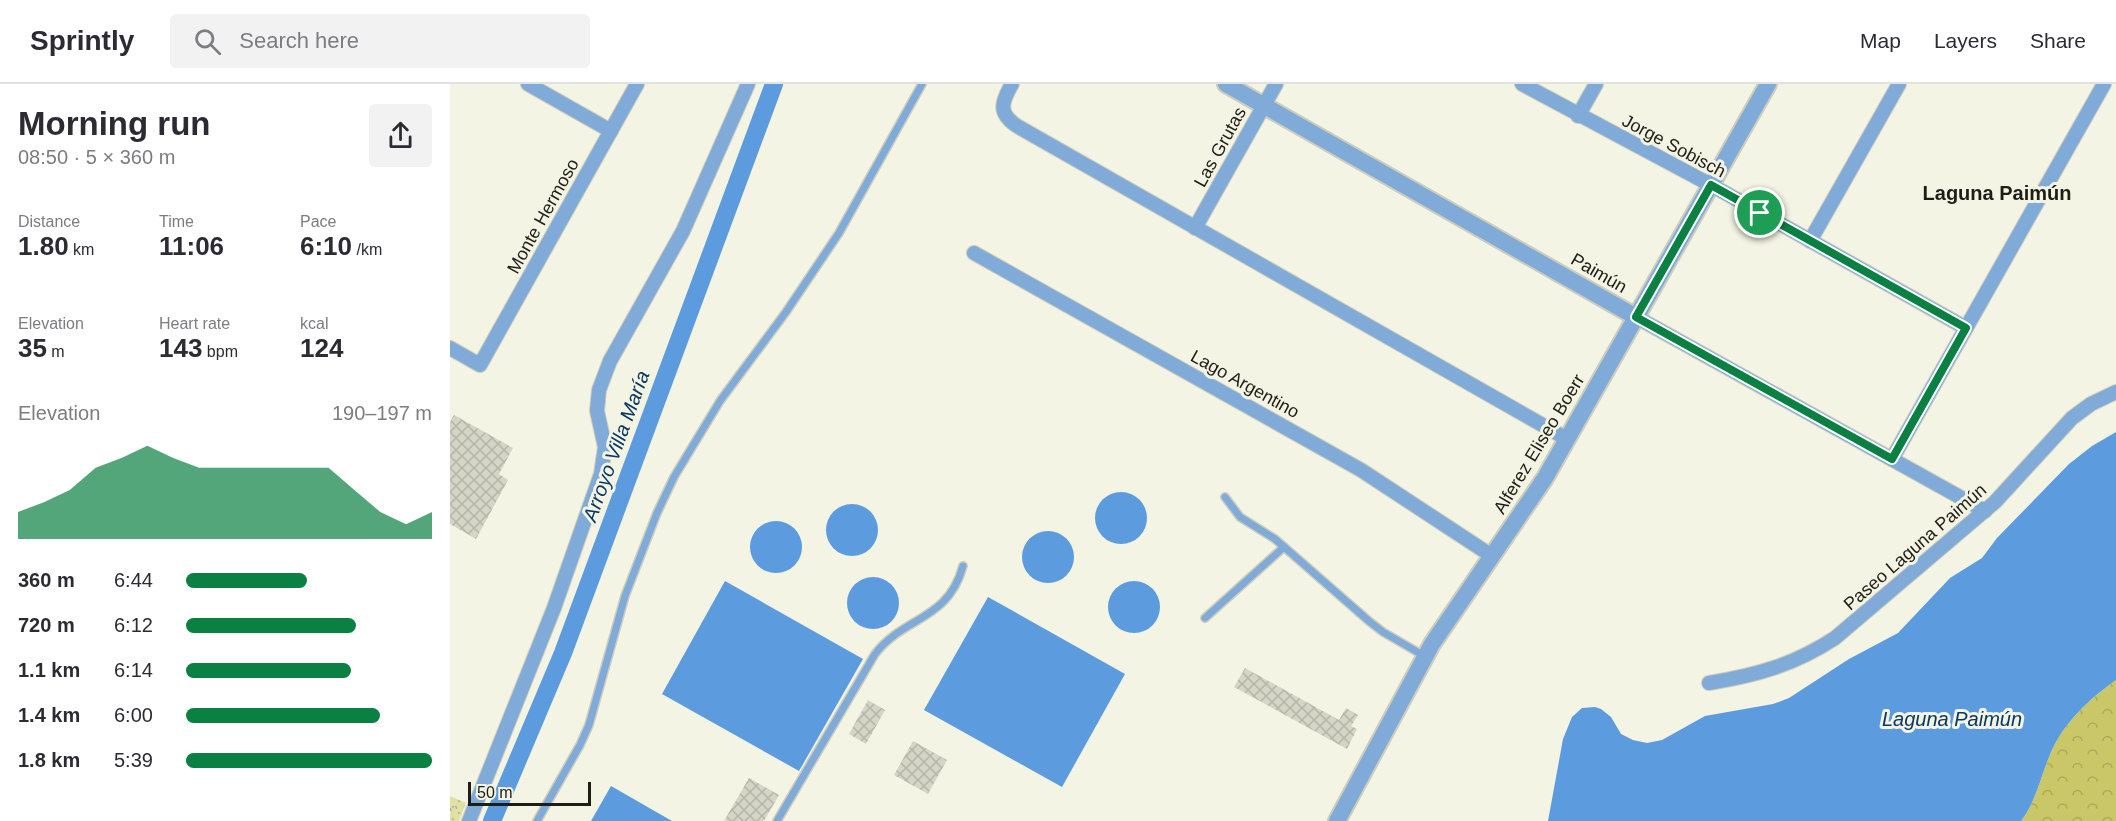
<!DOCTYPE html>
<html lang="en">
<head>
<meta charset="utf-8">
<style>
  :root { --surface:#fff; --page:#f2f2f3; --text:#2b2b33; --muted:#7c7c81; --line:#e1e1e2; --accent:#0b8043 }
  body { margin:0; font-family:Helvetica,sans-serif; background:var(--page); color:var(--text); height:100vh; display:flex; flex-direction:column; font-size:22px; white-space:nowrap }
  * { box-sizing:border-box; margin:0 }
  p { font-size:20px; color:var(--muted) }
  .icon { flex:none; width:33px; height:33px; fill:none; stroke:currentColor; stroke-width:2; stroke-linecap:round; stroke-linejoin:round }
  .map { position:relative; flex:1; overflow:hidden }
  .drawer { display:flex; flex-direction:column; background:var(--surface); width:450px }
  .drawer>* { flex:none }
  .scale { position:absolute; left:18px; bottom:15px; width:123px; box-sizing:border-box; padding-left:6px; border:3px solid #1e1e18; border-top:0; font-size:16px; line-height:21px; white-space:nowrap; color:#1e1e18; -webkit-text-stroke:4px #f3f4e3; paint-order:stroke }
  .pin { position:absolute; display:grid; place-items:center; width:51px; height:51px; color:#fff; margin:-26px; border:3px solid #fff; border-radius:50%; box-shadow:0 2px 6px #0007 }
  .round { display:grid; place-items:center; flex:none; width:63px; height:63px; border-radius:6px; background:var(--page) }
  .summary { display:flex; align-items:center; justify-content:space-between; height:102px; padding:0 18px }
  h1 { font-size:33px; font-weight:700; line-height:45px }
  .figures { display:grid; grid-template-columns:repeat(3,1fr); gap:9px; height:102px; padding:6px 18px }
  .figures div { display:grid; align-content:center }
  .figures b { font-size:26px; font-weight:700 }
  .figures small { font-size:16px; font-weight:400 }
  .figures p { font-size:16px }
  .chart { height:168px; padding:12px 18px }
  .chart p { display:flex; justify-content:space-between }
  .chart svg { width:100%; height:108px; margin-top:6px; fill:var(--accent); opacity:.7 }
  ul { padding:0 18px; list-style:none; font-size:20px }
  li { display:grid; grid-template-columns:96px 72px 1fr; align-items:center; height:45px }
  li i { height:15px; border-radius:8px; background:var(--accent) }
  header { display:flex; align-items:center; gap:36px; box-sizing:border-box; height:84px; padding:0 30px; background:var(--surface); border-bottom:2px solid var(--line) }
  header strong { font-size:28px }
  nav { display:flex; gap:33px; margin-inline-start:auto; font-size:21px }
  .search { width:420px; height:54px; background:var(--page); display:flex; align-items:center; gap:15px; box-sizing:border-box; padding:0 21px; border-radius:6px; color:var(--muted); font-size:22px }
  main { display:flex; flex:1; min-height:0 }
  .map>svg:first-child { display:block }
  .grass { fill:url(#grass-dots) }
  .forest { fill:url(#forest-crowns) }
  .water { fill:#5c9cde }
  .lines { fill:none; stroke-linecap:round; stroke-linejoin:round }
  .canal { stroke:#5c9cde; stroke-width:18 }
  .building { fill:url(#building-cross-hatch) }
  .service-casing { stroke:#cdcdbe; stroke-width:10 }
  .minor-casing { stroke:#cdcdbe; stroke-width:16 }
  .tertiary-casing { stroke:#cdcdbe; stroke-width:20 }
  .path { stroke:#aeafa1; stroke-width:3; stroke-dasharray:1.5 4.5; stroke-linecap:butt }
  .service { stroke:#80aad8; stroke-width:7 }
  .minor { stroke:#80aad8; stroke-width:14 }
  .tertiary { stroke:#80aad8; stroke-width:16 }
  .route-casing { stroke:#fff; stroke-width:12 }
  .route { stroke:#0b8043; stroke-width:8 }
  .labels { text-anchor:middle; dominant-baseline:central; stroke-width:6; stroke-linejoin:round; paint-order:stroke }
  .street-label { font-size:18px; fill:#1e1e18; stroke:#f3f4e3 }
  .neighbourhood-label { font-size:20px; font-weight:bold; fill:#1e1e18; stroke:#f3f4e3 }
  .water-label { font-size:20px; font-style:italic; fill:#093863; stroke:#f3f4e3 }
</style>
</head>
<body>
<header>
<strong>Sprintly</strong>
<div class="search"><svg class="icon" aria-label="search" viewBox="0 0 24 24"><circle cx="10" cy="10" r="6"/><path d="M15 15l6 6"/></svg>Search here</div>
<nav><a>Map</a><a>Layers</a><a>Share</a></nav>
</header>
<main>
<section class="drawer">
<div class="summary"><div><h1>Morning run</h1><p>08:50 · 5 × 360 m</p></div><a class="round"><svg class="icon" aria-label="share" viewBox="0 0 24 24"><path d="M12 15V3M7 8l5-5 5 5M5 13v7h14v-7"/></svg></a></div>
<div class="figures">
<div><p>Distance</p><b>1.80<small> km</small></b></div>
<div><p>Time</p><b>11:06</b></div>
<div><p>Pace</p><b>6:10<small> /km</small></b></div>
</div>
<div class="figures">
<div><p>Elevation</p><b>35<small> m</small></b></div>
<div><p>Heart rate</p><b>143<small> bpm</small></b></div>
<div><p>kcal</p><b>124</b></div>
</div>
<div class="chart"><p><span>Elevation</span>190–197 m</p>
<svg viewBox="0 0 160 44" preserveAspectRatio="none"><path d="M0 44V33L10 29L20 24L30 15L40 11L50 6L60 11L70 15L80 15L90 15L100 15L110 15L120 15L130 24L140 33L150 38L160 33V44z"/></svg>
</div>
<ul>
<li><b>360 m</b>6:44<i style="width:49%"></i></li>
<li><b>720 m</b>6:12<i style="width:69%"></i></li>
<li><b>1.1 km</b>6:14<i style="width:67%"></i></li>
<li><b>1.4 km</b>6:00<i style="width:79%"></i></li>
<li><b>1.8 km</b>5:39<i style="width:100%"></i></li>
</ul>
</section>
<div class="map">
<svg width="1666" height="737" viewBox="0 0 1666 737">
  <defs>
    <pattern id="grass-dots" width="8" height="8" patternUnits="userSpaceOnUse" patternTransform="scale(1.5)"><rect width="8" height="8" fill="#e1e1a6"/><path d="M2 2h.1M6 6h.1" fill="none" stroke="#c1c18e" stroke-width="1.8" stroke-linecap="round"/></pattern>
    <pattern id="forest-crowns" width="20" height="18" patternUnits="userSpaceOnUse" patternTransform="scale(1.5)"><rect width="20" height="18" fill="#c9c767"/><path d="M2 6a3 3 0 1 1 6 0M12 15a3 3 0 1 1 6 0" fill="none" stroke="#acaa59"/></pattern>
    <pattern id="building-cross-hatch" width="8" height="8" patternUnits="userSpaceOnUse" patternTransform="scale(1.5)"><rect width="8" height="8" fill="#d4d5c5"/><path d="M0 0l8 8M0 8l8-8" fill="none" stroke="#b6b6a8"/></pattern>
  </defs>
  <rect width="100%" height="100%" fill="#f3f4e3"/>
  <path class="grass" d="M0,712L16,719L9,737H0Z"/>
  <path class="forest" d="M1666,596V737H1571C1586,717 1590,695 1599,673C1612,640 1638,616 1666,596Z"/>
  <g class="water">
    <path d="M1666,348V596C1638,616 1612,640 1599,673C1590,695 1586,717 1571,737H1098L1113,655L1122,633L1132,624L1145,623L1151,625L1161,633L1171,650L1183,656L1197,659L1212,656L1255,632L1323,620L1339,614L1399,575L1448,549L1500,494L1532,474L1547,454L1619,380L1642,362Z"/>
    <circle cx="671" cy="434" r="26"/>
    <circle cx="402" cy="446" r="26"/>
    <circle cx="326" cy="463" r="26"/>
    <circle cx="598" cy="473" r="26"/>
    <circle cx="423" cy="519" r="26"/>
    <path d="M275,497L413,575L349,687L212,610Z"/>
    <circle cx="684" cy="523" r="26"/>
    <path d="M538,513L675,590L612,703L474,626Z"/>
    <path d="M161,702L222,737H141Z"/>
  </g>
  <g class="lines">
    <path class="canal" d="M42,737L113,569L324,0"/>
  </g>
  <g class="building">
    <path d="M4,331L63,364L49,390L58,396L26,455L0,440V338Z"/>
    <path d="M795,584L889,636L896,624L908,631L901,642L907,645L897,665L784,603Z"/>
    <path d="M418,616L435,626L416,660L399,650Z"/>
    <path d="M463,657L497,676L478,710L444,691Z"/>
    <path d="M299,694L329,711L314,737H274Z"/>
  </g>
  <g class="lines">
    <defs>
      <g id="service">
        <path d="M775,413L790,433L825,455L920,538L933,548L976,573"/>
        <path d="M755,534L834,463"/>
        <path d="M87,737L130,661L139,641L175,512L207,429L224,393L270,317L336,228L389,149L472,0"/>
        <path d="M327,737L425,570C454,532 498,537 513,482"/>
      </g>
      <g id="minor">
        <path d="M78,0L161,47"/>
        <path d="M562,0C551,19 548,29 567,42L1117,355"/>
        <path d="M1072,0L1261,101L1516,244"/>
        <path d="M1128,32L1146,0"/>
        <path d="M745,144L826,0"/>
        <path d="M1360,157L1449,0"/>
        <path d="M524,169L911,386L1042,472"/>
        <path d="M1186,233L1535,427"/>
        <path d="M0,264L30,281L187,0"/>
        <path d="M1442,375L1654,0"/>
        <path d="M1259,599C1307,591 1344,581 1385,554L1545,418L1622,334L1641,320L1666,308"/>
        <path d="M19,737L104,524L151,390L155,363L147,327L149,306L160,277L233,147L298,0"/>
      </g>
      <g id="tertiary">
        <path d="M776,0L1186,233"/>
        <path d="M887,737L982,560L1095,394L1318,0"/>
      </g>
    </defs>
    <use href="#service" class="service-casing"/>
    <use href="#minor" class="minor-casing"/>
    <use href="#tertiary" class="tertiary-casing"/>
    <path class="path" d="M0,726L9,722"/>
    <use href="#service" class="service"/>
    <use href="#minor" class="minor"/>
    <use href="#tertiary" class="tertiary"/>
  </g>
  <g class="lines">
    <defs>
      <path id="route" d="M1261,101L1516,244L1442,375L1186,233Z"/>
    </defs>
    <use href="#route" class="route-casing"/>
    <use href="#route" class="route"/>
  </g>
  <g class="labels">
    <g class="street-label">
      <text transform="translate(1224 62) rotate(28)">Jorge Sobisch</text>
      <text transform="translate(770 63) rotate(-61)">Las Grutas</text>
      <text transform="translate(93 132) rotate(-61)">Monte Hermoso</text>
      <text transform="translate(1149 189) rotate(30)">Paimún</text>
      <text transform="translate(795 300) rotate(29)">Lago Argentino</text>
      <text transform="translate(1089 360) rotate(-59)">Alferez Eliseo Boerr</text>
      <text transform="translate(1465 463) rotate(-41)">Paseo Laguna Paimún</text>
    </g>
    <g class="neighbourhood-label">
      <text x="1547" y="109">Laguna Paimún</text>
    </g>
    <g class="water-label">
      <text transform="translate(166 362) rotate(-70)">Arroyo Villa María</text>
      <text x="1502" y="635">Laguna Paimún</text>
    </g>
  </g>
</svg>
<div class="scale">50 m</div>
<div class="pin" style="left:1310px;top:129px;background:#1e9e55"><svg class="icon" aria-label="arrive" viewBox="0 0 24 24"><path d="M6 21V4h12l-3 4 3 4H6"/></svg></div>
</div>
</main>
</body>
</html>
